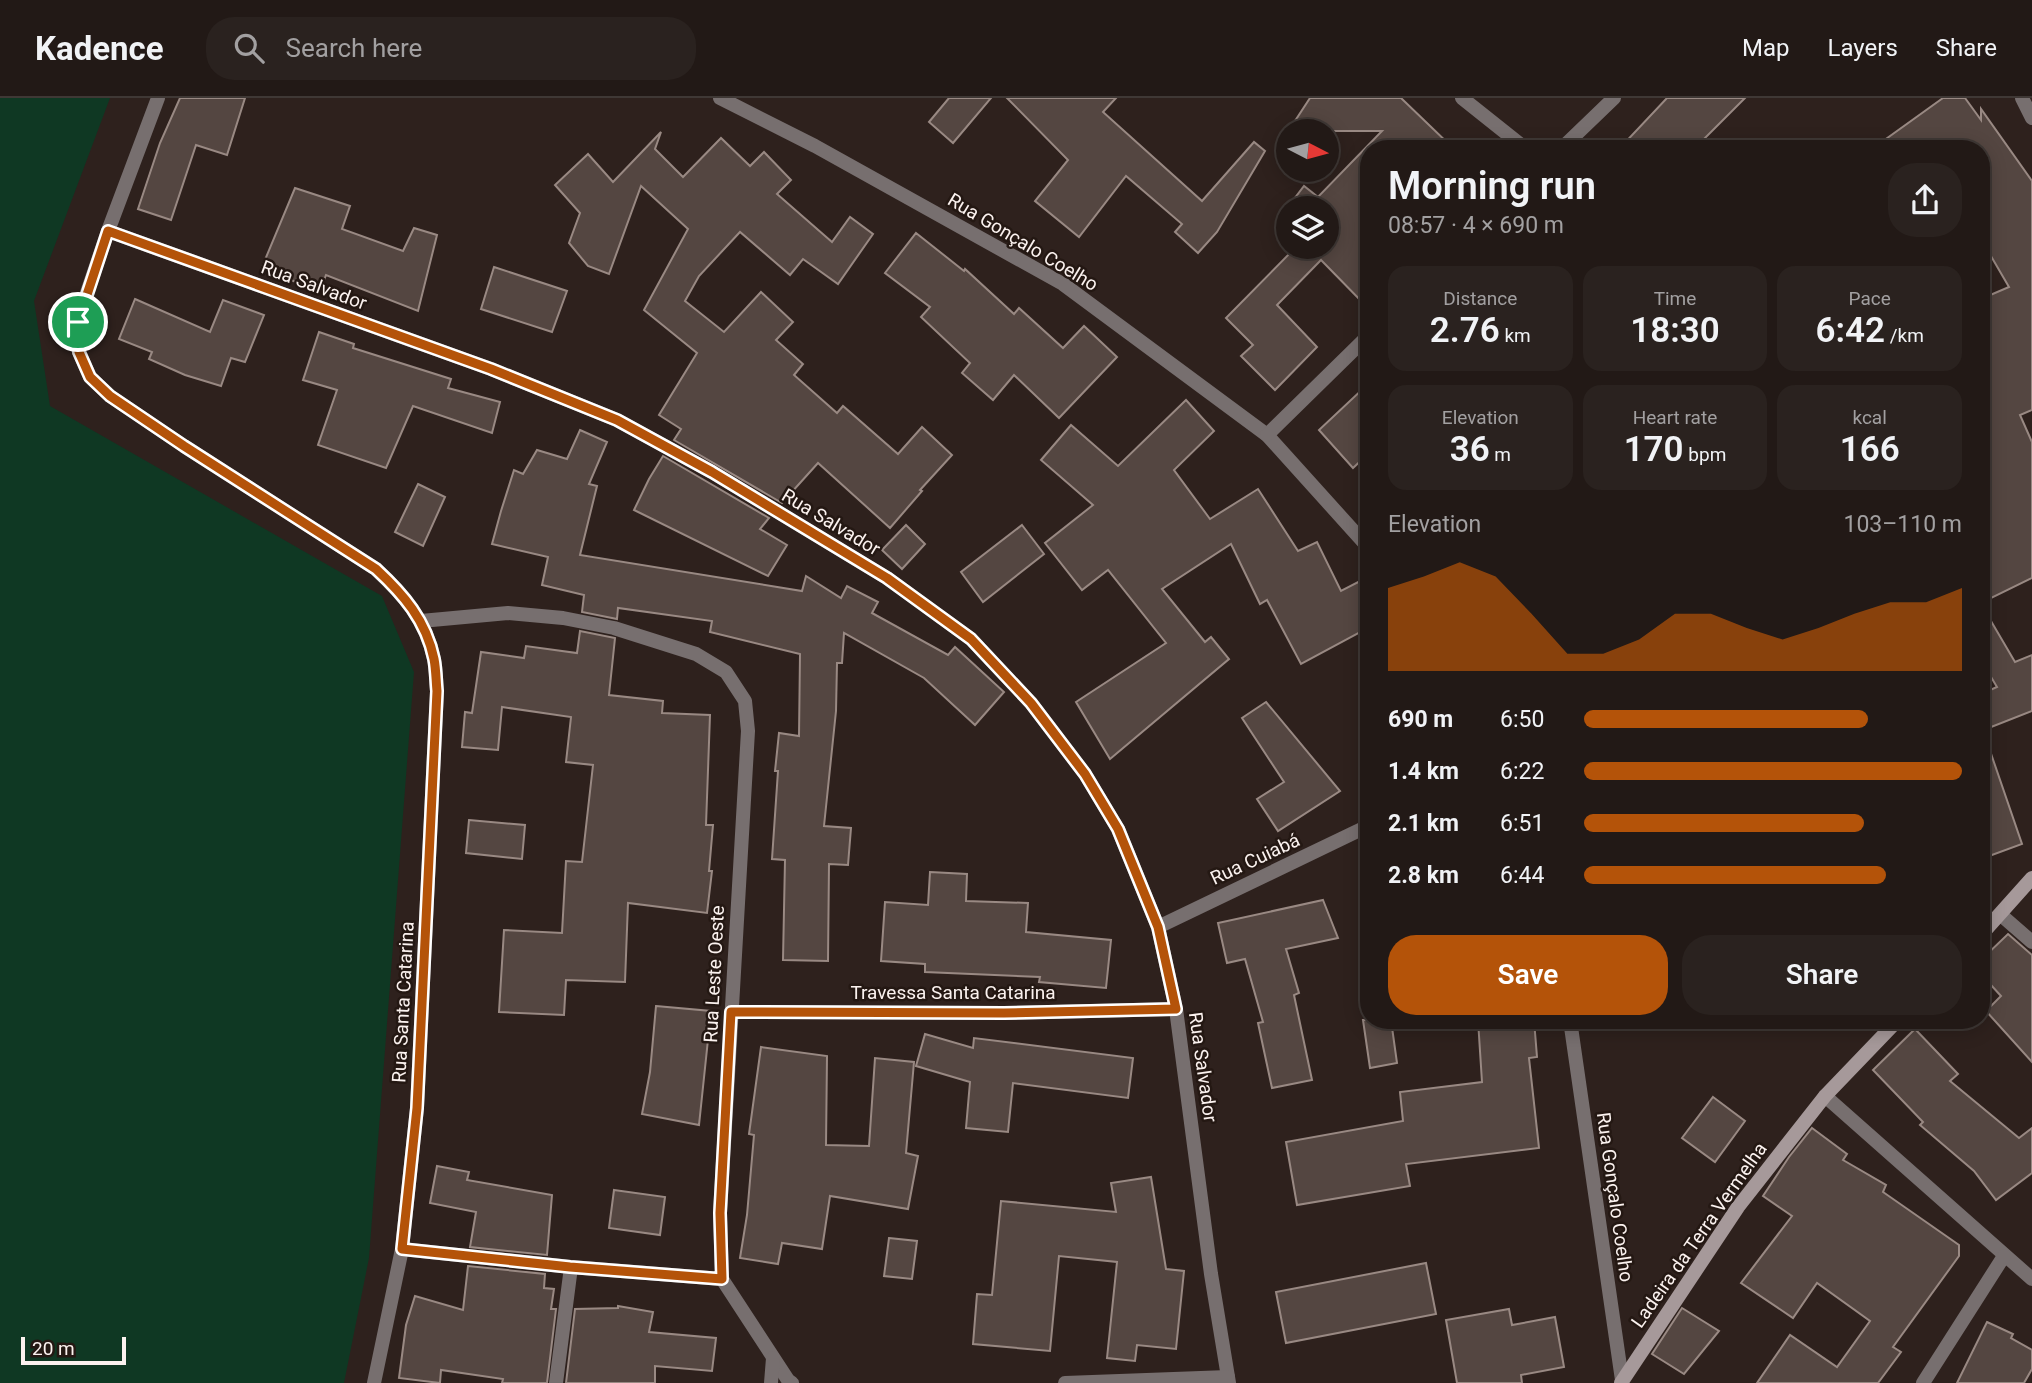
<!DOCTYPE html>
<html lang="en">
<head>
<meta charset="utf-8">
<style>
  :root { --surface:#221916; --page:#2a221f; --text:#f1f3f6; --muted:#a2a0a1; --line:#3f3835; --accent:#b45309 }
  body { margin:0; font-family:Roboto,sans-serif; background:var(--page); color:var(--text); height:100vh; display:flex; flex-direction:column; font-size:26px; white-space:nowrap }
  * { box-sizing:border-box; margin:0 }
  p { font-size:23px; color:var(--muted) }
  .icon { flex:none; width:38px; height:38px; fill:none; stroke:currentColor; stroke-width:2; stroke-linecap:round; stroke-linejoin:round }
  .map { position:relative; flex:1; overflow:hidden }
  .drawer { position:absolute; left:1360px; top:42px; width:630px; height:889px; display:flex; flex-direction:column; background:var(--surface); border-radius:28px; box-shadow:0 4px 18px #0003,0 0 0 2px var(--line) }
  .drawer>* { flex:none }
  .needle { width:46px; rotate:96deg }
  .controls { position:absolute; left:1276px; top:21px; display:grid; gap:14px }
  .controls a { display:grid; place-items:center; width:63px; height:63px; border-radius:50%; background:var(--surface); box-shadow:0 4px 18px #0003,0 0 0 2px var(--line); font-size:35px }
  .scale { position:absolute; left:21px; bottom:18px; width:105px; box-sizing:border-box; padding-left:7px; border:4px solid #fbf2ef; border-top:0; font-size:19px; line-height:24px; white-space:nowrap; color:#fbf2ef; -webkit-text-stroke:5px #241813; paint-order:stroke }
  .pin { position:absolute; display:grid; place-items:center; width:60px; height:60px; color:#fff; margin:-30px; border:4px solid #fff; border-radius:50%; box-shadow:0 2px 7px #0007 }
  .round { display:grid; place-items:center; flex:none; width:74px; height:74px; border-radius:28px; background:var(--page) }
  .headline { display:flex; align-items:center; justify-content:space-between; height:119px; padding:0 28px }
  h1 { font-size:38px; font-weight:600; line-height:52px }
  .figures { display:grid; grid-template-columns:repeat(3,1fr); gap:10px; height:119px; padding:7px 28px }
  .figures div { display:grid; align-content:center; border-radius:18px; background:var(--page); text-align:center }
  .figures b { font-size:35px; font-weight:600 }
  .figures small { font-size:19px; font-weight:400 }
  .figures p { font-size:19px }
  .chart { height:196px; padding:14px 28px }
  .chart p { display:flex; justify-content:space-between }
  .chart svg { width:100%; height:126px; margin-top:7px; fill:var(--accent); opacity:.7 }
  .action { display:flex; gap:14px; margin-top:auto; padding:14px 28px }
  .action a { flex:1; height:80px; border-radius:28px; background:var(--accent); color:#fff; font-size:28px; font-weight:600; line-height:80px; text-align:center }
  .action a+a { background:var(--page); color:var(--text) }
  ul { padding:0 28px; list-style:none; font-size:23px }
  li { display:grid; grid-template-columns:112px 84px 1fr; align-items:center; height:52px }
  li i { height:18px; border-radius:9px; background:var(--accent) }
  header { display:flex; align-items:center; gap:42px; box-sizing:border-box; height:98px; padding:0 35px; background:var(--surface); border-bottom:2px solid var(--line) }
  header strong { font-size:33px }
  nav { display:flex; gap:38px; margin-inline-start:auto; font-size:24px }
  .search { width:490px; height:63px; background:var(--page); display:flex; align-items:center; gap:18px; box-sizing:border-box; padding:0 24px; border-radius:28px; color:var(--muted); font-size:26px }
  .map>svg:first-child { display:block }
  .green { fill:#0f3823 }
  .building { fill:#544641; stroke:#998983; stroke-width:2 }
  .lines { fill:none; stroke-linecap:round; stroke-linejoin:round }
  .street { stroke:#776f6f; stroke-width:14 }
  .secondary { stroke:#a6999a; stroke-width:14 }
  .route-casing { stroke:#fff; stroke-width:14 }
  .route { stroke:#b45309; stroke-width:9 }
  .labels { text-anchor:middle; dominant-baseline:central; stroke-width:5; stroke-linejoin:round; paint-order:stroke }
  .street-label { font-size:19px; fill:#fbf2ef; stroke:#241813 }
</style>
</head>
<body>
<header>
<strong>Kadence</strong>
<div class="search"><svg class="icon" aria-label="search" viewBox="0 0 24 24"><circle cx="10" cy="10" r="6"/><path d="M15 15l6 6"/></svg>Search here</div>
<nav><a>Map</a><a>Layers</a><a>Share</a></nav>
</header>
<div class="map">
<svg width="2032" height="1285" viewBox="0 0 2032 1285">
  <rect width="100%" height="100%" fill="#2e211d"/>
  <path class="green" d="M0,0H110L34,203L50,308L382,498L414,574L369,1160L344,1285H0Z"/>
  <g class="building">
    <path d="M180,0H245L227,57L196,47L171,122L138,111L160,45Z"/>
    <path d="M949,0H991L953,45L929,24Z"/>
    <path d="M1007,0H1116L1103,14L1202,103L1254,44L1265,53L1217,134L1198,155L1175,134L1182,126L1126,78L1079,139L1035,103L1068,62Z"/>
    <path d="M1310,0H1401L1454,51H1368V210L1321,162L1277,207L1317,249L1275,292L1241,258L1253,247L1226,220L1296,149H1326V110H1288V115L1285,113L1304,88L1318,99L1382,33H1312L1295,23Z"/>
    <path d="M1667,0H1745L1694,51H1619Z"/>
    <path d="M1943,0H1965L1981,22V11L2032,83V312L2020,317L2032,344V480L1981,505V201L2009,189L1981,141V51H1872Z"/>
    <path d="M661,34L655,51L683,79L721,40L750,68L764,54L791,82L777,96L832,144L850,119L873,136L838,186L803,161L790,177L740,134L699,178L685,203L724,234L761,194L793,224L776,242L803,266L794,277L837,315L843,308L898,356L922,329L952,357L920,392L922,393L890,430L818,365L782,405L674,342L681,331L659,317L697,255L644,212L688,131L641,88L609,176L588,168L569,145L580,115L555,87L588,56L613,84Z"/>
    <path d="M295,90L350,108L342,131L403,153L414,130L437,137L418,213L326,177L321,190L298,185L262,169Z"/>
    <path d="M916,135L964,173L965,171L1014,216L1019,210L1063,250L1084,228L1117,259L1059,320L1014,277L993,302L962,275L970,265L921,219L930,209L885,175Z"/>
    <path d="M494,169L567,193L552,234L481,211Z"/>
    <path d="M135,201L210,234L223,202L264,217L245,264L231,260L221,288L185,277L149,261L152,254L119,241Z"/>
    <path d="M319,234L354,246L353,250L451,281L448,290L500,304L492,335L413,308L386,370L318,347L337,292L303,282Z"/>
    <path d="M1368,286V356L1353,370L1319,332Z"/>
    <path d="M1186,302L1214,333L1174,372L1210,421L1258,391L1298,453L1317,444L1341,493L1368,479V530L1301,566L1267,502L1260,506L1231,446L1162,491L1205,544L1211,539L1229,561L1110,661L1076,604L1166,545L1108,472L1082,492L1045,445L1093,407L1041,362L1071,327L1118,368Z"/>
    <path d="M580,332L607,344L589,386L597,388L580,457L802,493L806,478L841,500L847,488L878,504L872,515L948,557L955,549L1004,594L975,627L924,580L844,535L842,565H837L836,613L824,728L851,730L848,767L829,766L828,863L783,862L785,762L772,761L778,673H775L779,635L799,638L800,556L710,534L712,523L618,510L617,521L582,514L584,497L542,487L548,459L492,446L501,413L514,372L523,376L537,352L567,361Z"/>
    <path d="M663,358L769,420L760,431L787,447L768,478L634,412L649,381Z"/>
    <path d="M418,386L445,399L423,448L395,434Z"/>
    <path d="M906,427L925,446L902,471L882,452Z"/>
    <path d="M1022,427L1044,456L983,504L961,474Z"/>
    <path d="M1981,506L2015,564L2032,557V613L1981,633V596L1997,589L1981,562Z"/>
    <path d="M580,533L615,540L609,597L663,603L662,615L710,617L706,727H713L709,773H712L707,815L628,805L625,884L566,882L564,917L499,914L504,832L562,835L566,763L582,764L593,667L566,664L571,619L502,609L498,652L462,649L465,614L472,615L481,554L524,560L526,548L577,555Z"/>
    <path d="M1266,604L1340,693L1278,733L1257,701L1284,684L1242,620Z"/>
    <path d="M1986,641L2022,746L1981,761V642Z"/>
    <path d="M469,722L525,727L522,761L466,755Z"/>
    <path d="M930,774L967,776L966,803L1028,805L1026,834L1111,842L1106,890L1039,884L1040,879L925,874V866L881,863L885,804L928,807Z"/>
    <path d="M1323,802L1338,840L1286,851L1299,895L1294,897L1312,982L1272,990L1258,925L1263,924L1245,861L1227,865L1218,825Z"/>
    <path d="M2008,836L2032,857V964L1986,913L2001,898L1981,876V862Z"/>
    <path d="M656,908L711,913L699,1027L642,1016L650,974Z"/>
    <path d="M1363,922H1391L1397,965L1370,970Z"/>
    <path d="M1478,922H1534L1537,959L1529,960L1539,1050L1406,1066L1410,1088L1297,1107L1286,1044L1403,1023L1400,994L1482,984Z"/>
    <path d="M1915,931L1958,976L1950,983L2019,1040L2032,1030V1075L1996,1102L1974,1073L1920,1027L1923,1024L1873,972Z"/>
    <path d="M925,936L973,950L974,940L1133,960L1128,1000L1013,985L1008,1034L966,1030L970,984L916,968Z"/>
    <path d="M761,949L827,958L826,1047L869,1048L875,960L914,964L906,1055L918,1058L908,1111L830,1098L822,1151L782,1145L778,1166L740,1160L747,1117L754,1037L749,1036Z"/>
    <path d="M1713,999L1745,1023L1715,1064L1682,1040Z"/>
    <path d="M1812,1030L1847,1056L1843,1062L1886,1087L1883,1094L1959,1147V1158L1893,1249L1901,1254L1878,1285H1757L1790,1237L1837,1269L1870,1223L1817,1185L1793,1220L1741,1185L1792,1118L1763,1098L1789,1059Z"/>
    <path d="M437,1068L469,1074L467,1082L552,1097L547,1157L470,1149L476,1114L430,1105Z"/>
    <path d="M1151,1079L1166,1171L1184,1173L1176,1251L1137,1247L1135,1263L1107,1260L1117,1164L1059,1158L1050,1253L973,1246L977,1196L992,1197L1001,1103L1116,1114L1111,1085Z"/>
    <path d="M614,1092L665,1099L660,1137L609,1130Z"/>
    <path d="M889,1140L917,1143L912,1181L884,1178Z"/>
    <path d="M1426,1165L1436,1216L1286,1245L1276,1194Z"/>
    <path d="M468,1168L545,1176L544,1190L554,1191L551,1211H556L547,1285H502L503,1281L441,1272L440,1285L399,1280L406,1227L415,1198L463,1212Z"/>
    <path d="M618,1208L653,1214L649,1234L716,1240L712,1273L655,1268V1285H566L575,1211L618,1210Z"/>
    <path d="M1682,1210L1719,1233L1684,1276L1652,1256Z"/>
    <path d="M1509,1211L1512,1227L1555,1219L1564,1269L1521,1277L1522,1285H1457L1446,1222Z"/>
    <path d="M1987,1224L2013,1236L2011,1240L2032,1252V1271L2024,1285H1957Z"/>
  </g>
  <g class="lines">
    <g class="street">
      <path d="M158,0L108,133L77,224L79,254L90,279L110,298L184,348L376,471C403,496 426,522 434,561C436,571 436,583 437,593L417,1010L402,1151L374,1285"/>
      <path d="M720,0L815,48L1063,186L1267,337L1368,449"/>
      <path d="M1462,0L1526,51"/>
      <path d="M2022,0L2032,20"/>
      <path d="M1561,51L1614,0"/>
      <path d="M108,133L491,271L617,322L712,374L887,480L971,541L1031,605L1085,676L1118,731L1158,829L1176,911L1211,1176L1229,1285"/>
      <path d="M1267,337L1368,238"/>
      <path d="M421,523L508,515L563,520L614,530L696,556L726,574L745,603L748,633L720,1115L722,1181L788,1282L792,1285"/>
      <path d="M2001,817L2032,844"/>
      <path d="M1158,829L1368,728"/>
      <path d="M731,914L1004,915L1176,911"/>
      <path d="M1570,922L1622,1282"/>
      <path d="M1825,998L2032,1181"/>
      <path d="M402,1151L571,1169L722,1181"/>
      <path d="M556,1285L571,1169"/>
      <path d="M771,1285L773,1260"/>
      <path d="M1065,1285L1228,1279"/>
      <path d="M1923,1285L2004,1158"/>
    </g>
    <g class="secondary">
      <path d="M1981,837L2032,780"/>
      <path d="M1621,1285L1738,1109L1825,998L1898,922"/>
    </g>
  </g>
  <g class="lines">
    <defs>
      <path id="route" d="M108,133L491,271L617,322L712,374L887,480L971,541L1031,605L1085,676L1118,731L1158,829L1176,911L1004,915L731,914L720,1115L722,1181L570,1169L402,1151L417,1010L437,593C436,583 436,571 434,561C426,522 403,496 376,471L184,348L110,298L90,279L79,254L78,224Z"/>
    </defs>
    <use href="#route" class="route-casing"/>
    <use href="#route" class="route"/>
  </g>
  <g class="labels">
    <g class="street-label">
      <text transform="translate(1023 144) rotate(31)">Rua Gonçalo Coelho</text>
      <text transform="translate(314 187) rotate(20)">Rua Salvador</text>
      <text transform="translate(831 424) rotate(31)">Rua Salvador</text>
      <text transform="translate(1255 761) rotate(-25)">Rua Cuiabá</text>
      <text transform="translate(714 876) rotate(-87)">Rua Leste Oeste</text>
      <text x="953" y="894">Travessa Santa Catarina</text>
      <text transform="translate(403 904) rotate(-87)">Rua Santa Catarina</text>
      <text transform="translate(1203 969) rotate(82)">Rua Salvador</text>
      <text transform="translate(1615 1099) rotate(82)">Rua Gonçalo Coelho</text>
      <text transform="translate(1699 1137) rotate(-55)">Ladeira da Terra Vermelha</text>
    </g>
  </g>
</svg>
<div class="controls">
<a><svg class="needle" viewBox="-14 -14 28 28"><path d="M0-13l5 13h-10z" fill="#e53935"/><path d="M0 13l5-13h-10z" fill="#a2a0a1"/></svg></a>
<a><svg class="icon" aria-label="layers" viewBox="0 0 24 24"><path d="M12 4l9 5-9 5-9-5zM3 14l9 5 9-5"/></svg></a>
</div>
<div class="scale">20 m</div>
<div class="pin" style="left:78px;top:224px;background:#1e9e55"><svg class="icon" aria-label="arrive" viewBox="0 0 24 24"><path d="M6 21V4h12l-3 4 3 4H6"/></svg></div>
<section class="drawer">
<div class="headline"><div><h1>Morning run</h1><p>08:57 · 4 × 690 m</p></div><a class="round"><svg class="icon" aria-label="share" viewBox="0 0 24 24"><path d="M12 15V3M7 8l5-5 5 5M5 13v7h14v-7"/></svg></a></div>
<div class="figures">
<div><p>Distance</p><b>2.76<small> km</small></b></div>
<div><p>Time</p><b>18:30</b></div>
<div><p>Pace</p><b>6:42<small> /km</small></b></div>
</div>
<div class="figures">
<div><p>Elevation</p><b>36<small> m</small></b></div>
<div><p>Heart rate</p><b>170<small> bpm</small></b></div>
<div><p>kcal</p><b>166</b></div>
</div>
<div class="chart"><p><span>Elevation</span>103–110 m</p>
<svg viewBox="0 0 160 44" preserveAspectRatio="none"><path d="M0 44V15L10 11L20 6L30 11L40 24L50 38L60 38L70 33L80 24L90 24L100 29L110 33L120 29L130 24L140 20L150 20L160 15V44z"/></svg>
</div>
<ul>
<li><b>690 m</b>6:50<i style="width:75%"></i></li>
<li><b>1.4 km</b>6:22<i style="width:100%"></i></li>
<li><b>2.1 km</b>6:51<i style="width:74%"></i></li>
<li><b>2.8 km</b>6:44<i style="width:80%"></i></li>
</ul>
<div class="action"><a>Save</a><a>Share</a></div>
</section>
</div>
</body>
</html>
